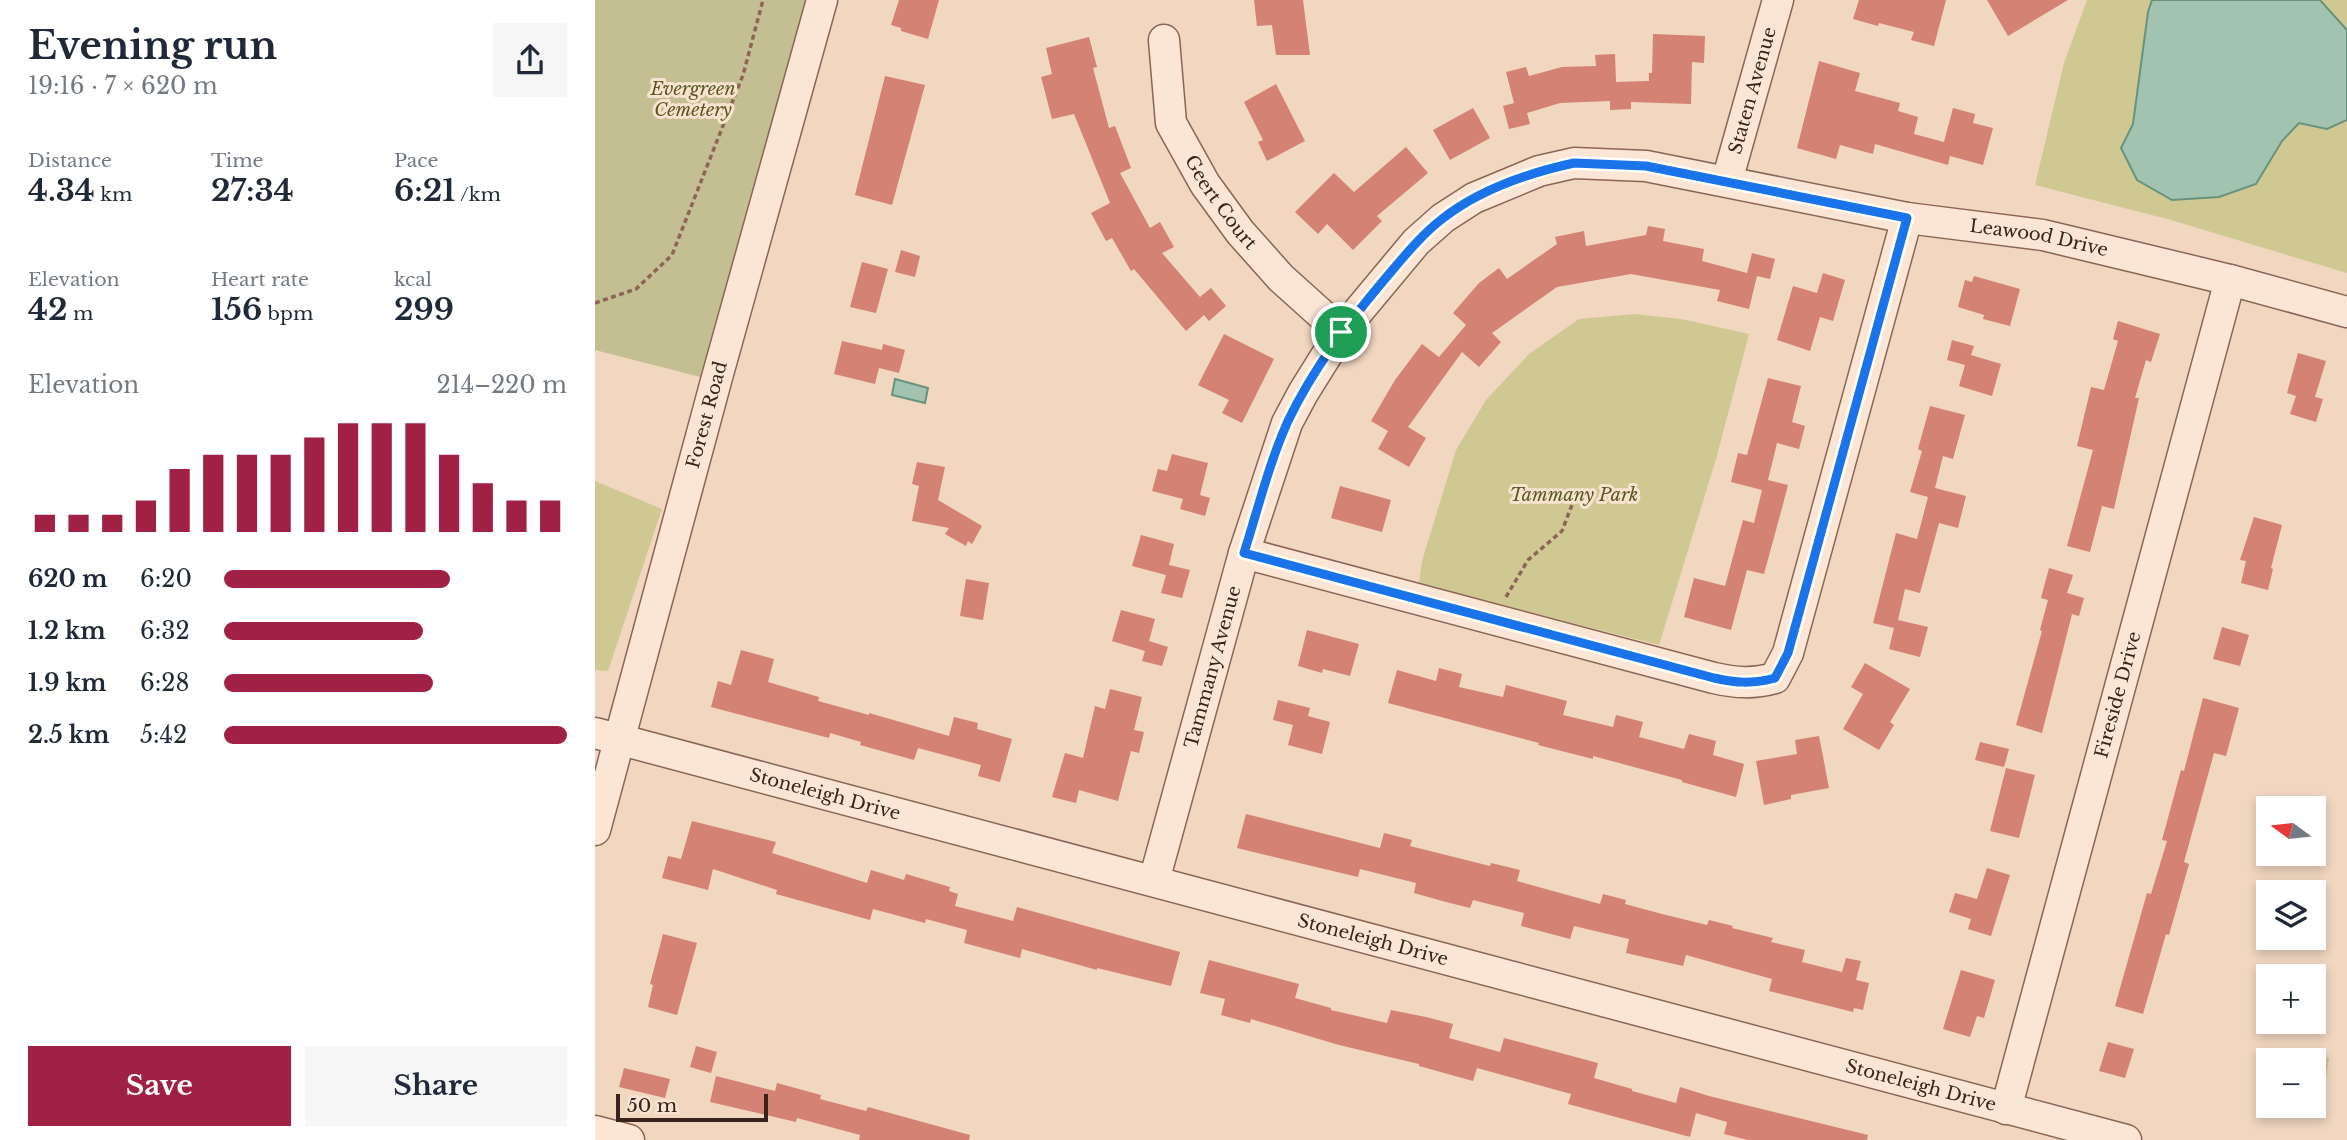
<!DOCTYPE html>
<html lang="en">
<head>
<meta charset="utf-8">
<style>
  :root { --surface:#fff; --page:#f6f6f7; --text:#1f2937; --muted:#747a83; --accent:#a02143 }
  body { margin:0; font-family:"Libre Baskerville",serif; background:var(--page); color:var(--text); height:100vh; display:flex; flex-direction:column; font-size:26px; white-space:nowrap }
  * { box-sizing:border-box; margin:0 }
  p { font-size:23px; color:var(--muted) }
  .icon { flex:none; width:38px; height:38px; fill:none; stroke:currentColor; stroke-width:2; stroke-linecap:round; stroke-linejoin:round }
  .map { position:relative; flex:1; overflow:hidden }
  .sheet { display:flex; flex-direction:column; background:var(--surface); width:595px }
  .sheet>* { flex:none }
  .needle { width:46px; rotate:285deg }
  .fabs { position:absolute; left:1661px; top:796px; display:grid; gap:14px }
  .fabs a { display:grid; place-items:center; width:70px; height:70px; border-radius:0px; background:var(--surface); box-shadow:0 4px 10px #0003; font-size:35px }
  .scale { position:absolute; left:21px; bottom:18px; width:152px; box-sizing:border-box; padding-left:7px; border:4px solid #3a231c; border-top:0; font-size:19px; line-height:24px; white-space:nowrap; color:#3a231c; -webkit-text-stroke:5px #f8e2d0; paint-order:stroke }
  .pin { position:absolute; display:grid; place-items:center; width:60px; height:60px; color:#fff; margin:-30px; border:4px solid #fff; border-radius:50%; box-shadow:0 2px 7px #0007 }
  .round { display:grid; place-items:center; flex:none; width:74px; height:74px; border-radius:0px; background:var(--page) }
  .overview { display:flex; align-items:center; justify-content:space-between; height:119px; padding:0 28px }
  h1 { font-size:38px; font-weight:700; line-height:52px }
  .stats { display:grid; grid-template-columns:repeat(3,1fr); gap:10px; height:119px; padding:7px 28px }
  .stats div { display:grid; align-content:center }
  .stats b { font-size:30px; font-weight:700 }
  .stats small { font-size:19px; font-weight:400 }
  .stats p { font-size:19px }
  .chart { height:196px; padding:14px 28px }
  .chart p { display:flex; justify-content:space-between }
  .chart svg { width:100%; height:126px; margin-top:7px; stroke:var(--accent); stroke-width:6 }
  .action { display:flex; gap:14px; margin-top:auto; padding:14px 28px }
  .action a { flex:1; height:80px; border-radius:0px; background:var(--accent); color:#fff; font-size:28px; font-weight:700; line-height:80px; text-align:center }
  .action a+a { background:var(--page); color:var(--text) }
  ul { padding:0 28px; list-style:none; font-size:23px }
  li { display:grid; grid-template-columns:112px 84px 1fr; align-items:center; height:52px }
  li i { height:18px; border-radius:9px; background:var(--accent) }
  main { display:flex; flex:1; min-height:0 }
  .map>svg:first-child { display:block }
  .green { fill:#d0c893 }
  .cemetery { fill:#c4be93 }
  .water { fill:#a3c3b1; stroke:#69927d; stroke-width:2 }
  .building { fill:#d38273 }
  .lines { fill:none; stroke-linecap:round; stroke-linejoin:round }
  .minor-casing { stroke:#8c6556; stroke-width:33 }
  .path { stroke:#8c6556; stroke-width:3.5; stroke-dasharray:5 3.5; stroke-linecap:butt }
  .minor { stroke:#fbe5d4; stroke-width:30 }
  .route-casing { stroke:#fff; stroke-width:14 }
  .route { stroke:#1a73e8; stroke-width:9 }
  .labels { text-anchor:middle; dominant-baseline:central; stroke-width:6; stroke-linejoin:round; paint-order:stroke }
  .park-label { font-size:18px; font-style:italic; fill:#585821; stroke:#f8e2d0 }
  .street-label { font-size:18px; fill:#3a231c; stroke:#f8e2d0 }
</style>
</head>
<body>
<main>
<section class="sheet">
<div class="overview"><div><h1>Evening run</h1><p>19:16 · 7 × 620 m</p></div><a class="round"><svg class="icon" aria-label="share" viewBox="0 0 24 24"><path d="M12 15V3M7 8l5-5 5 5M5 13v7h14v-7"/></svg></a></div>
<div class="stats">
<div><p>Distance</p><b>4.34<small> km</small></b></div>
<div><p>Time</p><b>27:34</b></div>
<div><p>Pace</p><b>6:21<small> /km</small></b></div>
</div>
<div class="stats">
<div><p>Elevation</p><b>42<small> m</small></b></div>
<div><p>Heart rate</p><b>156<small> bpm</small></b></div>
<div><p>kcal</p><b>299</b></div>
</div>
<div class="chart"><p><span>Elevation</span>214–220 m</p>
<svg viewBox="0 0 160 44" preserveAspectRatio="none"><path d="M5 44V38M15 44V38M25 44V38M35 44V33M45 44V22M55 44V17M65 44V17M75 44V17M85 44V11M95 44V6M105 44V6M115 44V6M125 44V17M135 44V27M145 44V33M155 44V33"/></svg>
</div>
<ul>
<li><b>620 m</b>6:20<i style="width:66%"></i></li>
<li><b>1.2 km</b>6:32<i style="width:58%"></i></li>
<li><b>1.9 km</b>6:28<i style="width:61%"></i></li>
<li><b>2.5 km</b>5:42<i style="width:100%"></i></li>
</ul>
<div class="action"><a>Save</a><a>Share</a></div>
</section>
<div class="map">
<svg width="1752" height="1140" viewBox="0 0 1752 1140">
  <rect width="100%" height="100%" fill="#f1d6c0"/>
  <g class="green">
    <path d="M1492,0H1752V273L1576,220L1440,185L1469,63Z"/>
    <path d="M1040,314L1086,319L1154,334L1121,459L1064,645L824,584L827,561L861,450L891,400L934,354L984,319Z"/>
    <path d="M0,481L67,509L13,671L0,670Z"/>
    <path d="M1698,1052L1734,1058L1728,1100L1719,1099L1718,1060H1697Z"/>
  </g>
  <path class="cemetery" d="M0,0H227L121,381L0,350Z"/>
  <g class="water">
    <path d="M1557,0H1725L1752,30V120L1732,129L1704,123L1687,141L1661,184L1624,197L1577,200L1542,180L1526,148L1538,124L1553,12Z"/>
    <path d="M300,379L333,388L330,403L297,395Z"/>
  </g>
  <g class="building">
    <path d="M304,0H344L333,39L306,31V28L296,25Z"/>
    <path d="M659,0H708L715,55H681L677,25L662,26Z"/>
    <path d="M1264,0H1351L1339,46L1316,40L1319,32L1284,23L1283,26L1258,19Z"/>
    <path d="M1392,0H1473L1413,36Z"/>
    <path d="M1058,34L1110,36L1109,63L1097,62L1096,104L1036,102V109L1015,110V101L965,103L932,113L935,124L914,129L908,106L919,103L911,72L931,67L934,76L967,67L1001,66L1000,55L1020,54L1021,82L1054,81V73H1057Z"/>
    <path d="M494,37L502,67L498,68L514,128L520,126L536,168L525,173L555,228L565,222L579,247L567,253L605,297L616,288L631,306L614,321L609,315L591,331L539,269L536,271L517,238L511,241L496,213L515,203L479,114L457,119L446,77L457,74L451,48Z"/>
    <path d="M1224,61L1265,73L1260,91L1305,103L1303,111L1323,117L1319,134L1349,142L1358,108L1380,114L1378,123L1398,128L1388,165L1355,156L1353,165L1280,144L1278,154L1245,145L1241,159L1202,148Z"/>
    <path d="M290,76L330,85L297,205L260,195Z"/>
    <path d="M681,84L710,141L672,161L663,142L668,140L649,102Z"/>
    <path d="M878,108L895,138L855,160L838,130Z"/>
    <path d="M811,147L833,173L782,216L787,221L758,250L732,224L723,234L700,212L739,173L759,192Z"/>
    <path d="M1053,226L1070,229L1068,241L1109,249L1107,261L1152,273L1157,253L1180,259L1175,279L1162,276L1154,309L1122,301L1125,290L1036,274L962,287L897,333L906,342L884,367L867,352L813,427L831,438L814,467L783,449L793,431L776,421L800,380L827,344L844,357L871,325L858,313L884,283L904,268L912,279L962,244L960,237L989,231L991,246L1051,235Z"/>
    <path d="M306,250L325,256L320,277L300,272Z"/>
    <path d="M267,262L293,269L281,313L255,307Z"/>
    <path d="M1228,273L1250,280L1238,321L1225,317L1215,351L1182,340L1198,286L1222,293Z"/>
    <path d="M1379,276L1425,289L1415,326L1388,319L1389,315L1363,307L1370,280L1377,282Z"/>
    <path d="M1523,321L1565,334L1556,362L1551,360L1540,398H1544L1519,509L1507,506L1495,552L1472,546L1498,450L1482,446L1496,387L1509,390L1523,341L1518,339Z"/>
    <path d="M629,334L679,359L647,423L627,413L634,400L603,385Z"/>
    <path d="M1357,340L1379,346L1376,355L1406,364L1397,396L1364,386L1370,365L1352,360Z"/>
    <path d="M247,341L287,350L288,344L310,350L304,373L284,368L280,384L239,374Z"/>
    <path d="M1703,353L1731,361L1720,397L1728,399L1721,422L1695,414L1701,396L1692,393Z"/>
    <path d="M1173,378L1206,386L1197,422L1210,426L1204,449L1182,443L1173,480L1193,485L1187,508L1169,574L1152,570L1136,630L1089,617L1099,578L1130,586L1148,520L1159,523L1167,490L1136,482L1143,453L1152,455Z"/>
    <path d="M1335,406L1370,415L1358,459L1348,456L1340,488L1371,496L1363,528L1344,523L1325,593L1310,589L1303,620L1333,627L1325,657L1294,649L1299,628L1278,623L1301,533L1322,539L1333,497L1315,492L1327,451L1323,449Z"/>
    <path d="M577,454L613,463L605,495L615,498L610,516L585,509L588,499L557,491L563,469L572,471Z"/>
    <path d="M322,462L350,467L343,500L387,526L377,544L373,541L371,546L350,534L354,528L317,521L324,486L317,484Z"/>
    <path d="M745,486L796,500L787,532L736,518Z"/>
    <path d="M1659,517L1687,525L1676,568L1678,569L1673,590L1646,583L1651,561L1645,560Z"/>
    <path d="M546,535L579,544L574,565L595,570L587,598L566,593L571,575L537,566Z"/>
    <path d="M1454,568L1478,575L1472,593L1489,598L1484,616L1477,614L1447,733L1421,725L1447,631L1445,630L1453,600L1446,598Z"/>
    <path d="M371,579L394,583L388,620L365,616Z"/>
    <path d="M526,610L560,619L554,641L573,647L567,666L547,661L550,651L517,641Z"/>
    <path d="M1627,627L1654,635L1645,666L1618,659Z"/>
    <path d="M712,630L764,644L755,676L728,669L727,673L703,666Z"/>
    <path d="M146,650L179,659L173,682L224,697L223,701L274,715V713L354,736L359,717L383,723L382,729L417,739L405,782L383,776L386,765L323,748L319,760L265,745L266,742L235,733L234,738L116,707L123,681L136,685Z"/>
    <path d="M1270,663L1315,689L1295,722L1299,725L1284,750L1248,729L1268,694L1256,687Z"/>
    <path d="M844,668L867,674L864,687L908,697L911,685L972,701L968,715L1018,727L1021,715L1048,722L1044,737L1089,749L1094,734L1121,741L1118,755L1149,764L1141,797L1087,782V780L998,756V759L943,745L944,743L793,703L802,670L841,681Z"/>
    <path d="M515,689L547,697L539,730L549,732L544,753L536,751L523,801L484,790L481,803L457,797L470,753L488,758L500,706L510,709Z"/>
    <path d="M1608,698L1644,708L1631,756L1619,753L1589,862L1594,864L1574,935L1571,934L1548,1014L1520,1006L1552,893L1556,894L1572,841L1567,840L1586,770L1589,771Z"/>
    <path d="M683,700L715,708L713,716L735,722L727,754L693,745L698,725L678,720Z"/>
    <path d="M1224,736L1234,788L1196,795V799L1169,805L1161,761L1202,754L1200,740Z"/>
    <path d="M1385,742L1414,749L1409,767L1380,760Z"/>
    <path d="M1411,768L1440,775L1424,838L1395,831Z"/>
    <path d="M651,814L785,848L789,833L817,840L815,846L895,866L896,863L925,870L922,881L1005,904L1008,894L1031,900L1030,904L1067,914L1112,925L1114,920L1138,926L1137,928L1178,938L1176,942L1210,950L1207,962L1247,972L1251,958L1266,961L1261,980L1274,983L1268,1010L1259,1008L1258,1012L1174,991L1177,979L1091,955L1088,966L1031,953L1034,939L979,926L975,939L926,926L929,913L878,900L875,908L851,902L819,893L821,883L765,869L763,877L642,848Z"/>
    <path d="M97,821L181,842L177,853L272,883L276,870L309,880L311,874L355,887L354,891L363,894L360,906L418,921L422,907L585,952L576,986L502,968V970L427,949L425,958L369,943L372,930L331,919L330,923L278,909L275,920L181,894L182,890L118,869L113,890L67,878L73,856L86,859Z"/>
    <path d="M1392,868L1415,875L1396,936L1373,929L1376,919L1354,912L1360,893L1382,899Z"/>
    <path d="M68,934L102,943L82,1015L53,1007L58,985L55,984Z"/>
    <path d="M614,960L704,984L700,998L736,1008V1010L792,1023L796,1010L831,1017L858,1024L854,1038L905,1052L909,1038L1003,1063L999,1078L1037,1089V1091L1081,1103L1085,1087L1114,1096L1273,1135L1272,1140H1153L1129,1134L1132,1122L1101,1113L1095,1137L973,1104L976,1094L882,1068L878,1081L824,1066V1064L744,1045L656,1019L655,1023L626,1015L630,999L605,993Z"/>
    <path d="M1366,970L1400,980L1389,1018L1382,1016L1375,1037L1348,1029Z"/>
    <path d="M1513,1042L1539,1049L1530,1078L1504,1071Z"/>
    <path d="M101,1046L122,1052L116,1073L95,1067Z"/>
    <path d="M29,1068L75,1079L70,1098L24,1087Z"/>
    <path d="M121,1076L180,1091L182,1083L226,1095L225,1099L271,1111L273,1107L375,1135L374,1140H264L265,1135L202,1118L201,1122L115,1102Z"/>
  </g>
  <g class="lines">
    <defs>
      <g id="minor">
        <path id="s1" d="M569,40L576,123L610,184L645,232L686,278L746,332"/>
        <path id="s2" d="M1132,181L1183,0"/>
        <path d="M649,553L1119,678C1141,683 1158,684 1180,678L1193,653L1312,218"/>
        <path id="s3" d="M0,733L1531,1140"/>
        <path id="s4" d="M0,830L121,381L227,0"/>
        <path id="s5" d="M559,881L649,553L692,423L708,393L746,332L821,242L848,218L879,198L944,171L979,163L1051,166L1312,218L1448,235L1635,280L1752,312"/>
        <path id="s6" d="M1411,1109L1635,280"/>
        <path d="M0,1131L34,1140"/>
      </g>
    </defs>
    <use href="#minor" class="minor-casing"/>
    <g class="path">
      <path d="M0,303L41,289L77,255L148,75L168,0"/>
      <path d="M911,597L933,560L967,531L983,489"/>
    </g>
    <use href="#minor" class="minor"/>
  </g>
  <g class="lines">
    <defs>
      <path id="route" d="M979,163L1051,166L1312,218L1193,653L1180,678C1158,684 1141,683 1119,678L649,553C663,509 674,463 693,421C718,369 752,324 789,280C807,259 825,236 847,219C885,189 933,173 979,163Z"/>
    </defs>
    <use href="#route" class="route-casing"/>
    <use href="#route" class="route"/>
  </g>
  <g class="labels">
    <g class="park-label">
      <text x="98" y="89">Evergreen<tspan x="98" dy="21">Cemetery</tspan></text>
      <text x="979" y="495">Tammany Park</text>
    </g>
    <g class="street-label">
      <text stroke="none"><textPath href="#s2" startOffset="94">Staten Avenue</textPath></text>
      <text stroke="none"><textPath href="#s1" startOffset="177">Geert Court</textPath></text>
      <text stroke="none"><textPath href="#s5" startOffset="1351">Leawood Drive</textPath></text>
      <text stroke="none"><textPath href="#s4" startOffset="430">Forest Road</textPath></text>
      <text stroke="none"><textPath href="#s5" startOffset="222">Tammany Avenue</textPath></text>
      <text stroke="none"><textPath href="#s6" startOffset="429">Fireside Drive</textPath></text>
      <text stroke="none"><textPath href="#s3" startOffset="238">Stoneleigh Drive</textPath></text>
      <text stroke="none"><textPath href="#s3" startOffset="805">Stoneleigh Drive</textPath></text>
      <text stroke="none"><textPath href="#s3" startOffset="1372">Stoneleigh Drive</textPath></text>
    </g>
  </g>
</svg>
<div class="fabs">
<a><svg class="needle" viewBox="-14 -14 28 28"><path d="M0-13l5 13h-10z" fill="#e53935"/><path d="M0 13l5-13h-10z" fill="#747a83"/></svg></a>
<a><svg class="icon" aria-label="layers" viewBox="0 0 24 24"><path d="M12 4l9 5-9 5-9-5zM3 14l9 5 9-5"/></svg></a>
<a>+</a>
<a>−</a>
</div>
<div class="scale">50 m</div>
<div class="pin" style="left:746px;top:332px;background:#1e9e55"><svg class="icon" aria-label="arrive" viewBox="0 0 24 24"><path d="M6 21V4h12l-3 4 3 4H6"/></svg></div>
</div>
</main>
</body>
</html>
